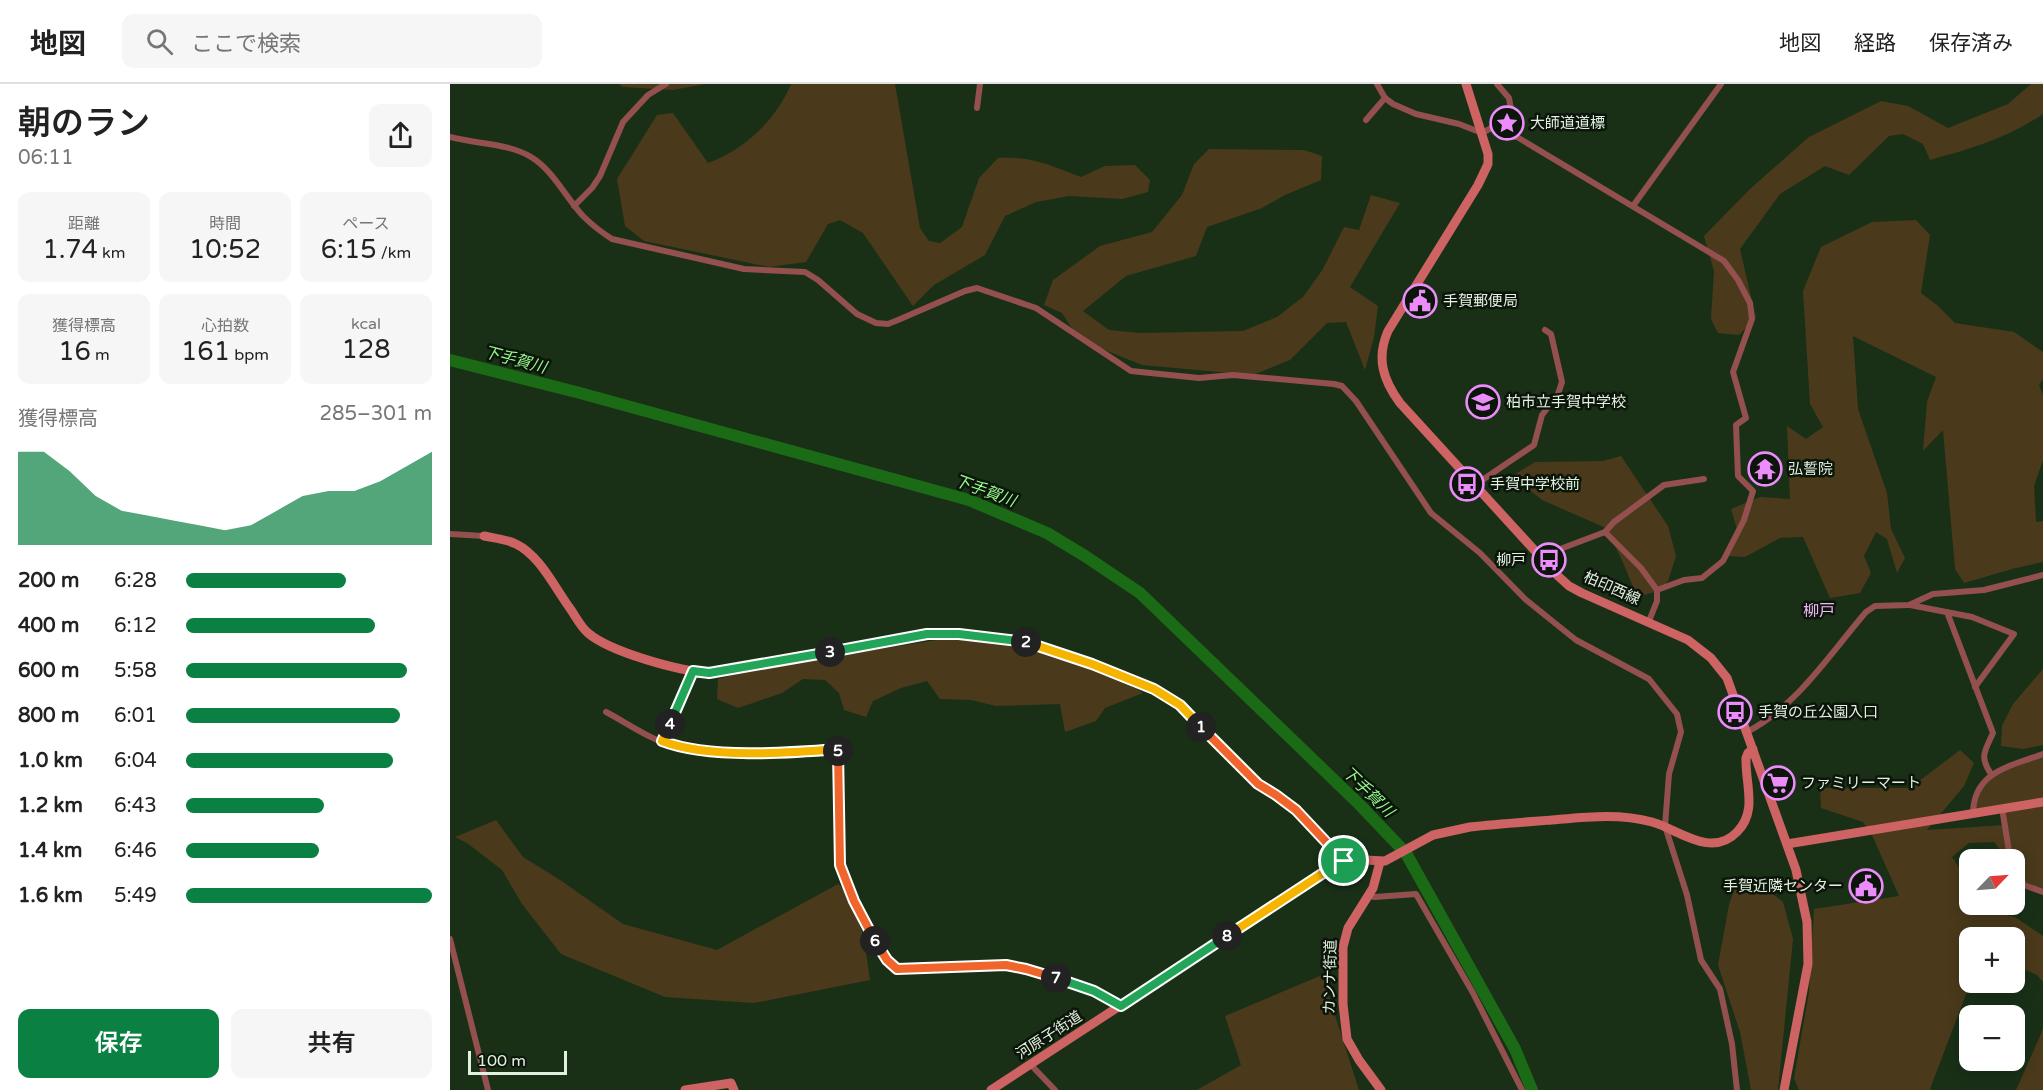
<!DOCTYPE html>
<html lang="ja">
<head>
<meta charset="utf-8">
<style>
  :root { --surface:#fff; --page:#f6f6f6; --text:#222; --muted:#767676; --line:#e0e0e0; --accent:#0b8043 }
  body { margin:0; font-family:"Varela Round","Noto Sans JP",sans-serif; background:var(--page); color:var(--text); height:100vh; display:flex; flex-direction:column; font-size:22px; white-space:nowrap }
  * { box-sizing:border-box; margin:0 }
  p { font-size:20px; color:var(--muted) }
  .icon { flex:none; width:33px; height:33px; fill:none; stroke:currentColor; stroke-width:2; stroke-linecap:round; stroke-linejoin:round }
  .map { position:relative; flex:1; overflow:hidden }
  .side { display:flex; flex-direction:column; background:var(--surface); width:450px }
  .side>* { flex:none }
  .needle { width:39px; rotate:65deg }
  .fabs { position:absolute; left:1509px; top:765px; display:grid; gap:12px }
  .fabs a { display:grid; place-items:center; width:66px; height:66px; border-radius:12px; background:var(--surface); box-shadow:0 3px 15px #0003; font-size:30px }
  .scale { position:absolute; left:18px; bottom:15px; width:99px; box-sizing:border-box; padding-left:6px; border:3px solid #e2f0e0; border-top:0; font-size:16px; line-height:21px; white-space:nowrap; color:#e2f0e0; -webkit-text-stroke:4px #0b150a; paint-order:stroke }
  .pin { position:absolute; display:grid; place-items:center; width:51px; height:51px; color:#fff; margin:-26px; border:3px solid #fff; border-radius:50%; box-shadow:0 2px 6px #0007 }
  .km { position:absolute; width:30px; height:30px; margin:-15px; border-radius:50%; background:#222; color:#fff; font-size:16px; line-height:30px; text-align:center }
  .round { display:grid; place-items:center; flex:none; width:63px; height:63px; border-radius:12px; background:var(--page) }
  .head { display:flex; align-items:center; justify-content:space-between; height:102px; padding:0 18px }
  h1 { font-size:33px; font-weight:600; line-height:45px }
  .stats { display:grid; grid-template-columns:repeat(3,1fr); gap:9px; height:102px; padding:6px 18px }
  .stats div { display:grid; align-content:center; border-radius:12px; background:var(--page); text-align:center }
  .stats b { font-size:26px; font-weight:600 }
  .stats small { font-size:16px; font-weight:400 }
  .stats p { font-size:16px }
  .chart { height:168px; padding:12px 18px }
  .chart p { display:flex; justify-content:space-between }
  .chart svg { width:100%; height:108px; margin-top:6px; fill:var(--accent); opacity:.7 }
  .action { display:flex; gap:12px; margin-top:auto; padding:12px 18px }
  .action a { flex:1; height:69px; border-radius:12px; background:var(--accent); color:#fff; font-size:24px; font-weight:600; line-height:69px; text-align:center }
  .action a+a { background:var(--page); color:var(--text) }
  ul { padding:0 18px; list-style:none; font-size:20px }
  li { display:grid; grid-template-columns:96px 72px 1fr; align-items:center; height:45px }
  li i { height:15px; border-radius:8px; background:var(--accent) }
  header { display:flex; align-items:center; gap:36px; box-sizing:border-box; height:84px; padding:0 30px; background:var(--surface); border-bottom:2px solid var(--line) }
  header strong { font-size:28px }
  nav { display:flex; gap:33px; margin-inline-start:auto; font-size:21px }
  .search { width:420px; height:54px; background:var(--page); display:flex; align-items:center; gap:15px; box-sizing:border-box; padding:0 21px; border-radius:12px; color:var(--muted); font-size:22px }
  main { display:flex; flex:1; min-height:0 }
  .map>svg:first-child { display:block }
  .green { fill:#4a3a1b }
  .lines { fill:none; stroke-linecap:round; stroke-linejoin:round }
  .river { stroke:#1b6a16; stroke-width:12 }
  .street { stroke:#93504e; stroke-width:6 }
  .secondary { stroke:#cd6362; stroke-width:9 }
  .split-1-casing { stroke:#fff; stroke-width:12 }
  .split-2-casing { stroke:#fff; stroke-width:12 }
  .split-3-casing { stroke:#fff; stroke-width:12 }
  .split-4-casing { stroke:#fff; stroke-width:12 }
  .split-5-casing { stroke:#fff; stroke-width:12 }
  .split-6-casing { stroke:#fff; stroke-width:12 }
  .split-7-casing { stroke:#fff; stroke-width:12 }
  .split-8-casing { stroke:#fff; stroke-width:12 }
  .split-9-casing { stroke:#fff; stroke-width:12 }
  .split-1 { stroke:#f0652b; stroke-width:8 }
  .split-2 { stroke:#f5b400; stroke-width:8 }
  .split-3 { stroke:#22a559; stroke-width:8 }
  .split-4 { stroke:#22a559; stroke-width:8 }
  .split-5 { stroke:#f5b400; stroke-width:8 }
  .split-6 { stroke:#f0652b; stroke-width:8 }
  .split-7 { stroke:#f0652b; stroke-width:8 }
  .split-8 { stroke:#22a559; stroke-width:8 }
  .split-9 { stroke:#f5b400; stroke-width:8 }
  .labels { text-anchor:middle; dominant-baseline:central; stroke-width:5; stroke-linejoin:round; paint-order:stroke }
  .poi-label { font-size:15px; fill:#e2f0e0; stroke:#0b150a; text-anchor:start }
  .street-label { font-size:15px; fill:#e2f0e0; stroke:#0b150a }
  .water-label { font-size:16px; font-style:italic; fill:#97f98e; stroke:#0b150a }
  .neighbourhood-label { font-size:16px; fill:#edb8f5; stroke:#0b150a }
</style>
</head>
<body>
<header>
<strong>地図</strong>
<div class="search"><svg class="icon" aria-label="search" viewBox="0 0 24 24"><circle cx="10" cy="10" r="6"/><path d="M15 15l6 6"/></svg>ここで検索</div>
<nav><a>地図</a><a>経路</a><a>保存済み</a></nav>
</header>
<main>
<section class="side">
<div class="head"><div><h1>朝のラン</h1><p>06:11</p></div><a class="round"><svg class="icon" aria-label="share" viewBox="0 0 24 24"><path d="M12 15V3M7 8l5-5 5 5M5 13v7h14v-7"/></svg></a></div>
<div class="stats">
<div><p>距離</p><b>1.74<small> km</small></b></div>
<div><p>時間</p><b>10:52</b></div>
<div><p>ペース</p><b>6:15<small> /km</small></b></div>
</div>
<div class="stats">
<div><p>獲得標高</p><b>16<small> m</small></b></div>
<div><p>心拍数</p><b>161<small> bpm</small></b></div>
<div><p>kcal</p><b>128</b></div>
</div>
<div class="chart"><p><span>獲得標高</span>285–301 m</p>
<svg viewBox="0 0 160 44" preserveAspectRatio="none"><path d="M0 44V6L10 6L20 14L30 24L40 30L50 32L60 34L70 36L80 38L90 36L100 30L110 24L120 22L130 22L140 18L150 12L160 6V44z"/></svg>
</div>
<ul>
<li><b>200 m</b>6:28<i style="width:65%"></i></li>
<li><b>400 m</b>6:12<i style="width:77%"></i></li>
<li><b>600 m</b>5:58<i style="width:90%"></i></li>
<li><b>800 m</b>6:01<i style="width:87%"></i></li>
<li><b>1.0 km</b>6:04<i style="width:84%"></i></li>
<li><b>1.2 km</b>6:43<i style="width:56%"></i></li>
<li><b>1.4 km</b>6:46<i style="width:54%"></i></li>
<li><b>1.6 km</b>5:49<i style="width:100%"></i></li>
</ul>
<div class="action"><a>保存</a><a>共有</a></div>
</section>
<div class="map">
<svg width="1593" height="1006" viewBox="0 0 1593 1006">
  <rect width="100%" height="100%" fill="#193017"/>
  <g class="green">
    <path d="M169,0H255L223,6L173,3Z"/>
    <path d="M341,0H445L470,144L479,157L490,159L512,143L529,94L548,74C582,72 600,81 631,93L655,82L685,81L700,96L698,108L672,115L619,112L586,118L555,132L535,171L484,201L463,222L413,149L390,136L378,140L356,178L319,183L194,157L175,142L167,95L207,31L223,29L258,79C294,66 326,36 341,0Z"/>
    <path d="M1581,0H1593V30C1558,54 1521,65 1480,76L1473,60L1453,50L1439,52L1399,91L1375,82L1330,110L1290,165L1306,234L1289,251L1268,249L1261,235L1264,187L1254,152L1300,105L1359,53L1431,17L1458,22L1498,44L1558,20Z"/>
    <path d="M759,65L854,66L872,72L871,96L835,111L812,124L757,143L746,172L676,192L633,227L659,246L689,249L793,247L827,233L853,213L873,185L894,143L909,146L921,111L950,119L900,203L928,222L924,253L915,286L896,238L877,239L840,276L803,291L692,281L650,264L621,243L612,229L594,221L603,196L650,162L702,148L732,111L744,80Z"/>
    <path d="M1466,136L1480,151L1471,209L1488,222L1505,239L1564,248L1593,268V295L1589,301L1593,311V376L1584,402L1586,438L1593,437V478L1562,485L1514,499L1505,485L1493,346L1473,367L1477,318L1486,293L1403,252L1408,325L1437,409L1441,445L1455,474L1447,489L1437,455L1426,448L1414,472L1421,489L1410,509L1380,514L1353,453L1330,454L1295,473L1278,472L1287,445L1281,425L1310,413L1340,415L1337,342L1356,355L1373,343L1360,320L1353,207L1371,163L1422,138Z"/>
    <path d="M1171,372L1218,442L1226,472L1218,497L1209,507L1193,511L1184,505L1172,476L1156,444L1092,416L1062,392L1085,378L1153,377Z"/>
    <path d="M500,554C523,556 550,556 573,562C610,571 661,589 693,609L655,624L646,637L615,648L610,620L546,622L521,616L490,615L477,597L451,604L423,617L416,633L394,626L389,609L375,596L353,595L332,609L288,624L267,615L268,595L308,584Z"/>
    <path d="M1593,585V661L1573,665L1551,662L1552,642L1563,620Z"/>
    <path d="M1510,666L1524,679L1514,702L1477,746L1555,741L1552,724L1523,729L1536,695L1593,670V808L1574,801L1564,776L1557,775L1544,758L1519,759L1502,773L1519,798L1520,820L1524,821L1525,824L1565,833L1593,852V898L1587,891L1565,881L1564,854H1520V898L1524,899L1518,905L1480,1005L1482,1006H1349L1344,994L1359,908L1364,825L1449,812L1422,751L1413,738L1371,724L1370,704H1460Z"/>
    <path d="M46,736L73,773L110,796L173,840L267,866L388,800L399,809L414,854L420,896L304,919L215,913L111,870L72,820L52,786L17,759L5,753Z"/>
    <path d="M1306,797L1333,818L1343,855L1328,1006H1301L1290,948L1268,881L1279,821L1284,806Z"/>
    <path d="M872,891L909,1006H747L791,981L775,932Z"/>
    <path d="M1593,944V1006H1566L1590,952Z"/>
  </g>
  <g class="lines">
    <g class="river">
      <path d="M0,276L130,309L519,416L597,449L635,472L690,509L909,720L951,764"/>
      <path d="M957,771L1065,965L1082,1006"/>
    </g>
    <g class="street">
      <path d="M927,0L935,14L943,20L966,30L1009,40L1032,49L1047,41L1060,27"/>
      <path d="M1047,0L1059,14L1066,53"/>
      <path d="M527,24L530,0"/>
      <path d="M916,36L935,14"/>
      <path d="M1047,41L1274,177L1288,196L1300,219L1302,235L1283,288L1296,334L1286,341L1288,392L1303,407L1294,436L1273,477L1252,494L1234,496L1207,506V517L1199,537"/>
      <path d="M0,53C26,60 58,59 81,73C103,86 116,114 133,132C142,141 151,148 162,155L294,185L355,188L368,196L407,230L426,239L438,240L448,236L515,207L527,204L586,224L681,287L749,294L783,291L884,300L892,302L906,317L981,429L1030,469L1075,515L1106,540L1126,556L1199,595L1227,630L1231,648L1219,690L1215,742L1237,811L1251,876L1270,905L1282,960L1287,1006"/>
      <path d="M124,122L142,104L150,92L173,38L198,11L216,0"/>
      <path d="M1183,122L1271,0"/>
      <path d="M1025,401L1084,361L1092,331L1108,310L1112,298L1101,250L1095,246"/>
      <path d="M1155,448L1191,484L1207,506"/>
      <path d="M0,450L34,452"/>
      <path d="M1091,474L1097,470L1155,448L1164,438L1214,401L1254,395"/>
      <path d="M1460,521L1522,533L1564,550L1525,603"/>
      <path d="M1497,528L1543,649C1535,667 1529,672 1541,690"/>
      <path d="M156,628C177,639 204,658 227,663C274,673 339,669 388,665L390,781L404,817L426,859L437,876L447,885L556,881L576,885L644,907L671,922"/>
      <path d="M1297,648C1348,621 1379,571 1416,528L1425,522L1459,521L1483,510L1534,506L1593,491"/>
      <path d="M212,657L243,587"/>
      <path d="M1552,724L1559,767L1563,776"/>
      <path d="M1523,729C1524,687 1561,682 1593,670"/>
      <path d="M1564,780L1574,801L1593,808"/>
      <path d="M919,812L925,813L966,810L1023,909L1072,1006"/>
      <path d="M0,855L38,1006"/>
      <path d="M581,981L605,1006"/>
    </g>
    <g class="secondary">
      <path d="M1016,0L1038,70V80L1028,101L938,247C926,274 933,296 950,319L1108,492L1119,502L1132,509L1238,556L1261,574L1277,594L1346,786L1357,838L1358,880L1334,1006"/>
      <path d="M34,452C44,454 56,455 66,460C89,471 104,502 119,523C125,531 130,542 138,549C160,568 229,587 259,589L477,551L509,550L568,556L642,580L704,605L730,621L808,700L846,726L894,777"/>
      <path d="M1337,760L1593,718"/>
      <path d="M930,778L923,804L898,844L893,863V920L897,955L909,976L931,1006"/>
      <path d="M235,1006L281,999L284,1006"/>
      <path d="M541,1006L887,780L914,776L935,777L983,751L1020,743C1047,740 1075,738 1102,736C1136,733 1169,729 1202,738C1228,745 1261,775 1287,748C1308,727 1295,700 1296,674L1298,669L1303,665"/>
    </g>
  </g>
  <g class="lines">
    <defs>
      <path id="split-1" d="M751,643L808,700L826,711L846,726L894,777"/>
      <path id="split-2" d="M576,558L642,580L704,605L730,621L751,643"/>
      <path id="split-3" d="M380,568L477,550H509L576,558"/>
      <path id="split-4" d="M220,640L243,587L259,589L380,568"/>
      <path id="split-5" d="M220,640L212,657C258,675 339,669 388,665V667"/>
      <path id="split-6" d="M388,667L390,781L404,817L425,857"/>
      <path id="split-7" d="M425,857L437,876L447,885L556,881L576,885L606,894"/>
      <path id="split-8" d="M606,894L644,907L671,922L777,852"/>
      <path id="split-9" d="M777,852L887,780L894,777"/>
    </defs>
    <use href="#split-1" class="split-1-casing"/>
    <use href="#split-2" class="split-2-casing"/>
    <use href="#split-3" class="split-3-casing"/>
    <use href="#split-4" class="split-4-casing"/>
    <use href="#split-5" class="split-5-casing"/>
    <use href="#split-6" class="split-6-casing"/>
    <use href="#split-7" class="split-7-casing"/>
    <use href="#split-8" class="split-8-casing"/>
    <use href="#split-9" class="split-9-casing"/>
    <use href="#split-1" class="split-1"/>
    <use href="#split-2" class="split-2"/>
    <use href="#split-3" class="split-3"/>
    <use href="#split-4" class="split-4"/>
    <use href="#split-5" class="split-5"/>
    <use href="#split-6" class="split-6"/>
    <use href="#split-7" class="split-7"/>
    <use href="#split-8" class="split-8"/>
    <use href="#split-9" class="split-9"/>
  </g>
  <defs>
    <symbol id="sight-ring" viewBox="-11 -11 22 22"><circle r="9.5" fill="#0b150a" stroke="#ec8cfa" stroke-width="1.5"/><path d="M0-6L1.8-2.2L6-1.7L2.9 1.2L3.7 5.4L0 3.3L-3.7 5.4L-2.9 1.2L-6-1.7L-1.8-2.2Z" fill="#ec8cfa"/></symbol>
    <symbol id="civic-ring" viewBox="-11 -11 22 22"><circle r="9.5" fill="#0b150a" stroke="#ec8cfa" stroke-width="1.5"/><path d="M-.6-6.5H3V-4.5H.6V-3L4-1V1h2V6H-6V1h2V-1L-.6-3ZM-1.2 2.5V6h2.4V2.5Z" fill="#ec8cfa"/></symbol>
    <symbol id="school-ring" viewBox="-11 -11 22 22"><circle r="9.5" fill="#0b150a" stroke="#ec8cfa" stroke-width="1.5"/><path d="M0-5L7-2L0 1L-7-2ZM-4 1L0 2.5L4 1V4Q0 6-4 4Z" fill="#ec8cfa"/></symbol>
    <symbol id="temple-ring" viewBox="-11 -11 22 22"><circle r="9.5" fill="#0b150a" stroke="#ec8cfa" stroke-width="1.5"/><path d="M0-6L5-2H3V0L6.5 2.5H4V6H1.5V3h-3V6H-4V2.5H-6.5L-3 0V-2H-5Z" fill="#ec8cfa"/></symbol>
    <symbol id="bus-ring" viewBox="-11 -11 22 22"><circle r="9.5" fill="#0b150a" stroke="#ec8cfa" stroke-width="1.5"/><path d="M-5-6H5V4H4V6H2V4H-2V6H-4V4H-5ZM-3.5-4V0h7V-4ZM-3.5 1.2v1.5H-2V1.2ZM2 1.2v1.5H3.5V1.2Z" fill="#ec8cfa"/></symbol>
    <symbol id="supermarket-ring" viewBox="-11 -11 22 22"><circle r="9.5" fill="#0b150a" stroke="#ec8cfa" stroke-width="1.5"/><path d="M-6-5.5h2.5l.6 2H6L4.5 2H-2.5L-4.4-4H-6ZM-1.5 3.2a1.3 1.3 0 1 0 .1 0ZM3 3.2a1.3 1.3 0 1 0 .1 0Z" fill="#ec8cfa"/></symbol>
  </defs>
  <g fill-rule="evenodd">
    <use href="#sight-ring" x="1038" y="20" width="38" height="38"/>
    <use href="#civic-ring" x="951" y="198" width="38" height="38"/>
    <use href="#school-ring" x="1014" y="299" width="38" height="38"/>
    <use href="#temple-ring" x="1296" y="366" width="38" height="38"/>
    <use href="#bus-ring" x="998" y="381" width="38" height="38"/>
    <use href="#bus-ring" x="1080" y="457" width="38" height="38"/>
    <use href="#bus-ring" x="1266" y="609" width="38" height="38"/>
    <use href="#supermarket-ring" x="1309" y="680" width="38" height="38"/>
    <use href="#civic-ring" x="1397" y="783" width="38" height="38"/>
  </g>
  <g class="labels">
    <g class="poi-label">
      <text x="1080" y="39">大師道道標</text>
      <text x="993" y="217">手賀郵便局</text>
      <text x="1056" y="318">柏市立手賀中学校</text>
      <text x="1338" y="385">弘誓院</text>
      <text x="1040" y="400">手賀中学校前</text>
      <text x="1076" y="476" text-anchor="end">柳戸</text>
      <text x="1308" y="628">手賀の丘公園入口</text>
      <text x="1351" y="699">ファミリーマート</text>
      <text x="1393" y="802" text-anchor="end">手賀近隣センター</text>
    </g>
    <g class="street-label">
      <text transform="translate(1162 504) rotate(24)">柏印西線</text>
      <text transform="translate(880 893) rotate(-89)">カンナ街道</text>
      <text transform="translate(599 951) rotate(-33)">河原子街道</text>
    </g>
    <g class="water-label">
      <text transform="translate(65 276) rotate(15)">下手賀川</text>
      <text transform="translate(535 407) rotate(20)">下手賀川</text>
      <text transform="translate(918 708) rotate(44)">下手賀川</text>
    </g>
    <g class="neighbourhood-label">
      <text x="1369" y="527">柳戸</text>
    </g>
  </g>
</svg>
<div class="fabs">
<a><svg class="needle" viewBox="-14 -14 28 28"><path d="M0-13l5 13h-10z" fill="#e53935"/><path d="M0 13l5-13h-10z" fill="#767676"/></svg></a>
<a>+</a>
<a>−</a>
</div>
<div class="scale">100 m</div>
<div class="pin" style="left:894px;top:777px;background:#1e9e55"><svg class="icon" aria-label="arrive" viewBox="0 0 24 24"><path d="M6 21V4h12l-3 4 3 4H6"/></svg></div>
<b class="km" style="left:751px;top:643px">1</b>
<b class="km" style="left:576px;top:558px">2</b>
<b class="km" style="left:380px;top:568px">3</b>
<b class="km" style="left:220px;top:640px">4</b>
<b class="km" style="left:388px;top:667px">5</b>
<b class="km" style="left:425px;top:857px">6</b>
<b class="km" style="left:606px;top:894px">7</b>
<b class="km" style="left:777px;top:852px">8</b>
</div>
</main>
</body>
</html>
